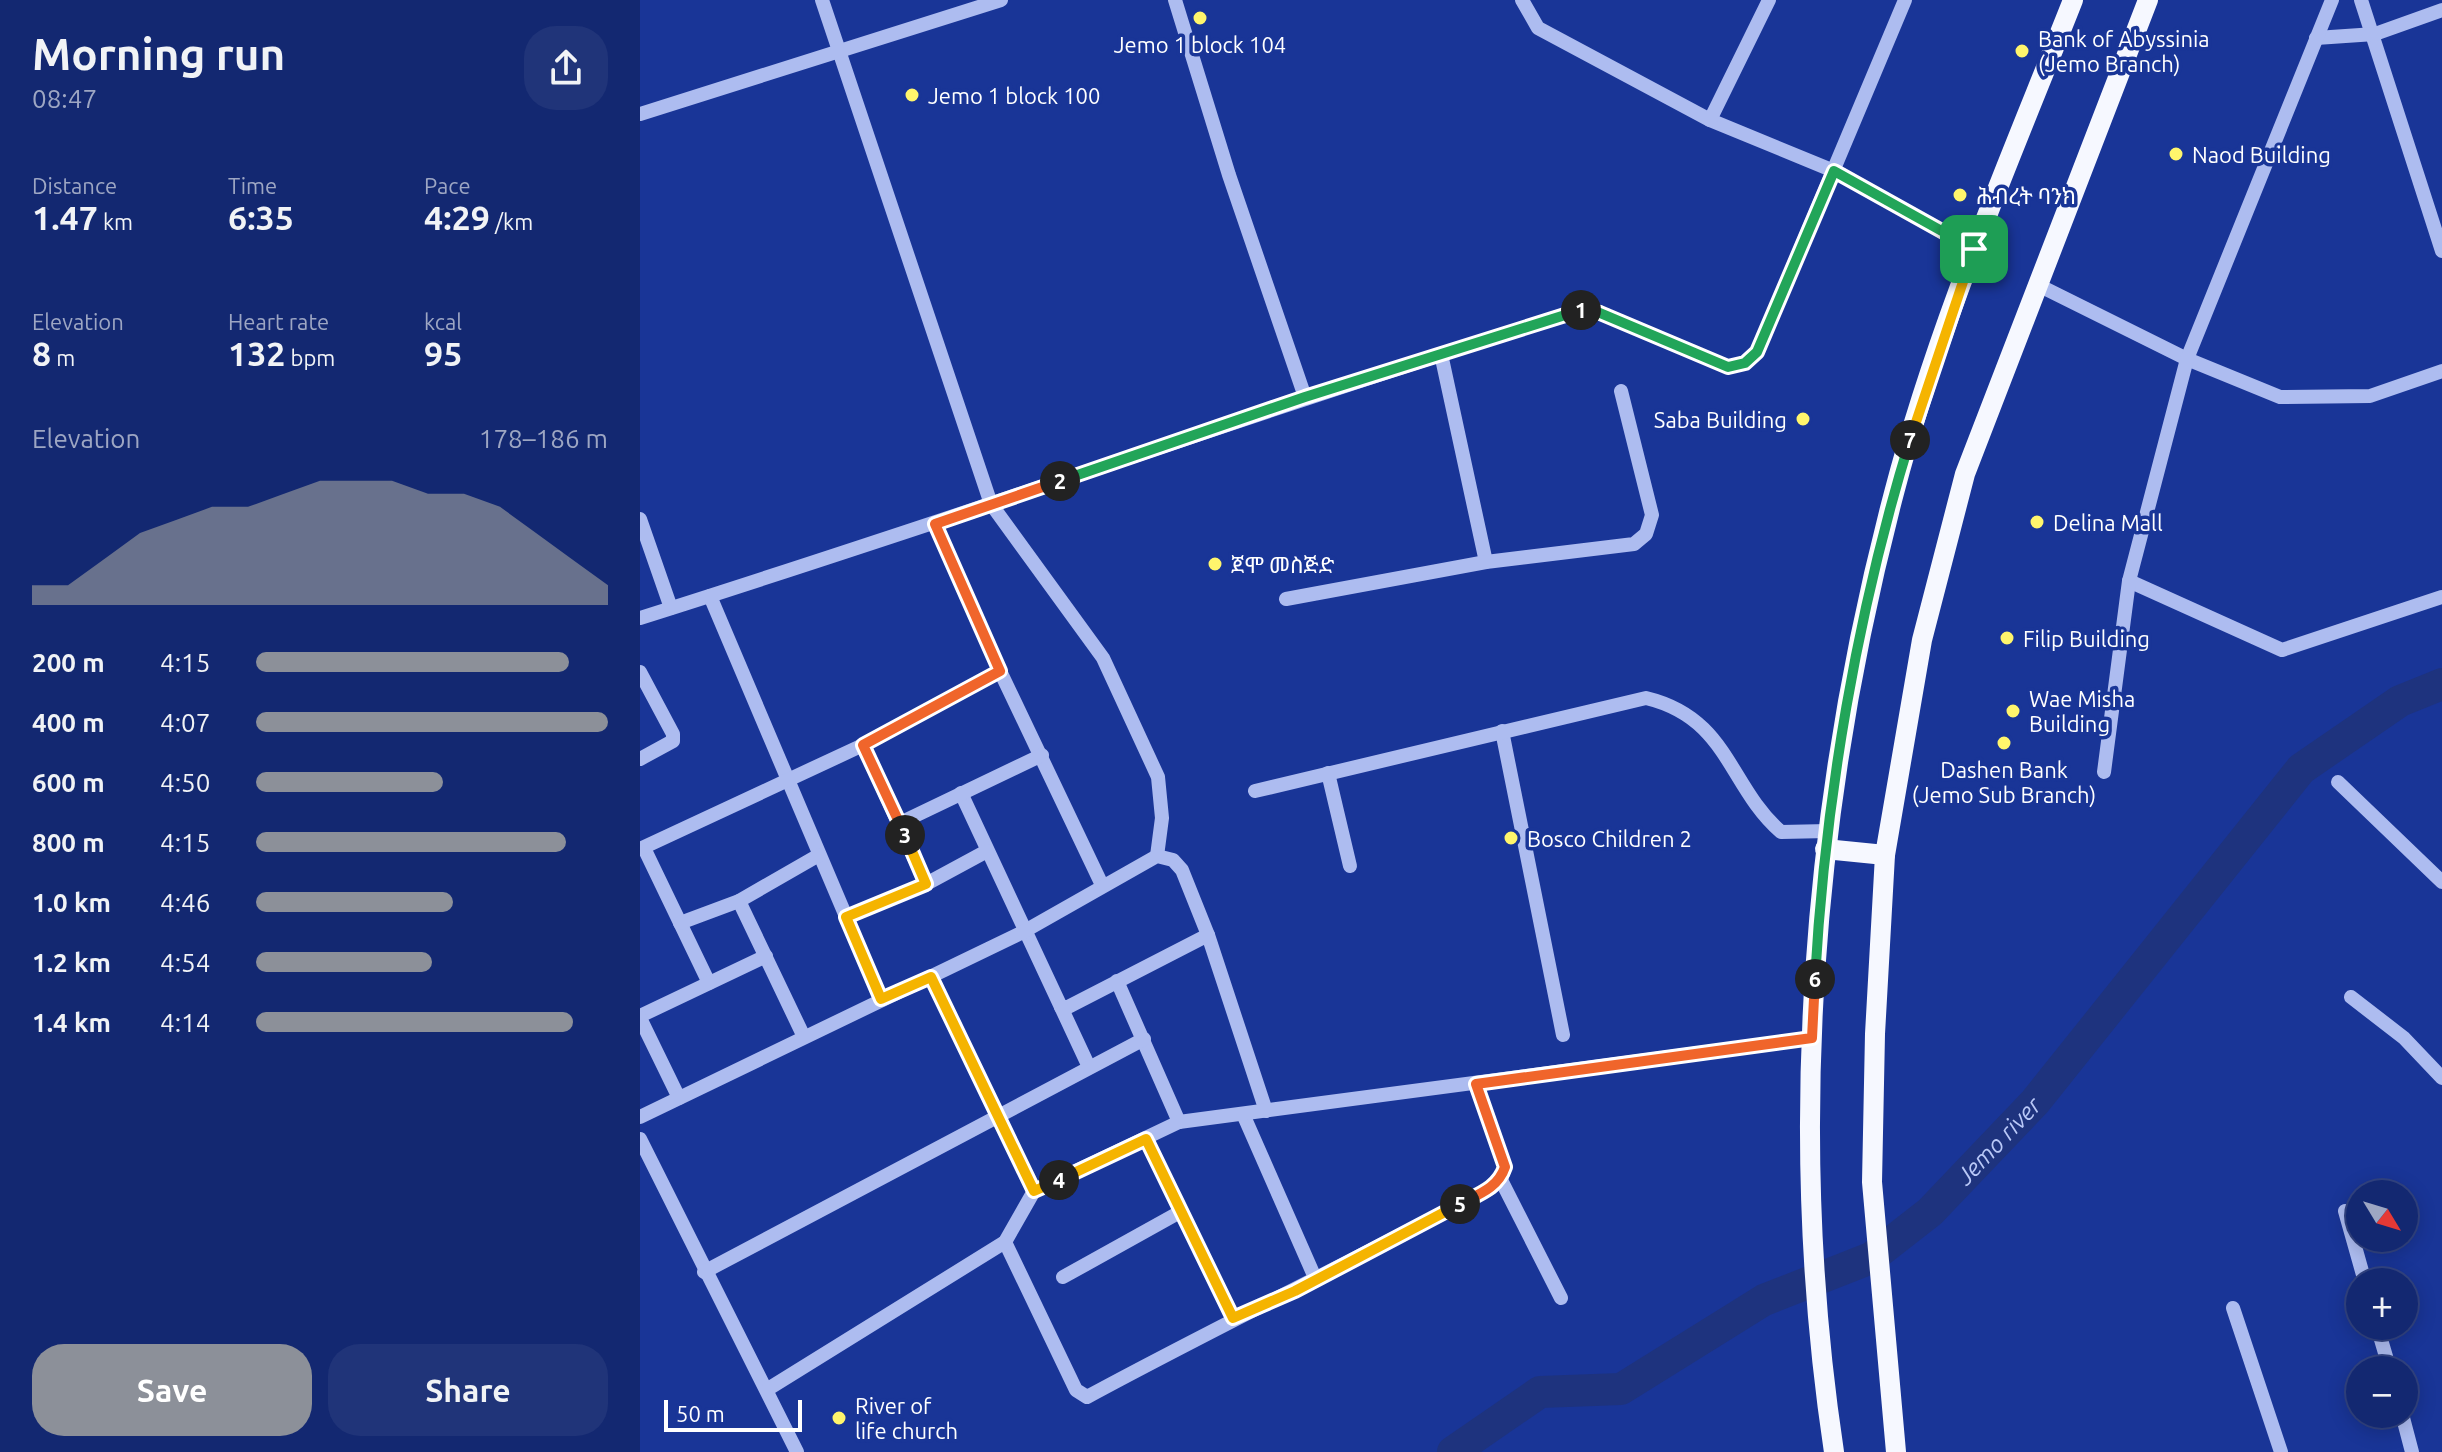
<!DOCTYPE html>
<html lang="en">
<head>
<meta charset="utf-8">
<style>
  :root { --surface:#132871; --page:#203479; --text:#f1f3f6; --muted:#9da6c3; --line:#324484; --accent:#8c9099 }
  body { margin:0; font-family:Ubuntu,"Noto Sans Ethiopic",sans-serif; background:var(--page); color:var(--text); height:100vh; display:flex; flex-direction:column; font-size:30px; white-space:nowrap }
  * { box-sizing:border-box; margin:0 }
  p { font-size:26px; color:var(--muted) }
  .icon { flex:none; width:44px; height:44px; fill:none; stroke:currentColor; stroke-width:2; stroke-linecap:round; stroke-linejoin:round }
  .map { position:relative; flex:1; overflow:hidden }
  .side { display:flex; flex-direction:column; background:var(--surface); width:640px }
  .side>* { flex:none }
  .needle { width:52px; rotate:128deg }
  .fabs { position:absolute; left:1706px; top:1180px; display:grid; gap:16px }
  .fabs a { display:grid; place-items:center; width:72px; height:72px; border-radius:50%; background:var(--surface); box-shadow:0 4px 20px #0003,0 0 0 2px var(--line); font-size:40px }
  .scale { position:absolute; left:24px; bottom:20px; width:138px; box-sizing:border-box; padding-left:8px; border:4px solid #fff; border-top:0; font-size:22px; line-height:28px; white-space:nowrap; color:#fff; -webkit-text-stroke:6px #193597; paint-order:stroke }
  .pin { position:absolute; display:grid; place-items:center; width:68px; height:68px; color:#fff; margin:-34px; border-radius:16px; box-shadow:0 4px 12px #0006 }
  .km { position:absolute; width:40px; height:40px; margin:-20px; border-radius:50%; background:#222; color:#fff; font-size:22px; line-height:40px; text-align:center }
  .round { display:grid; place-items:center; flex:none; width:84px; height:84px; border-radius:32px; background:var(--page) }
  .summary { display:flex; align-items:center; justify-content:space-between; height:136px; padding:0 32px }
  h1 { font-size:44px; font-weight:600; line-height:60px }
  .stats { display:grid; grid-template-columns:repeat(3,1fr); gap:12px; height:136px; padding:8px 32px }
  .stats div { display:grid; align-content:center }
  .stats b { font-size:34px; font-weight:600 }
  .stats small { font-size:22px; font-weight:400 }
  .stats p { font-size:22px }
  .chart { height:224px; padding:16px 32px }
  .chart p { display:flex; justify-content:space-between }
  .chart svg { width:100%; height:144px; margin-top:8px; fill:var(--accent); opacity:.7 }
  .button { display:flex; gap:16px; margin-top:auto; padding:16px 32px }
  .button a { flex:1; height:92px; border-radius:32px; background:var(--accent); color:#fff; font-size:32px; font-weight:600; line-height:92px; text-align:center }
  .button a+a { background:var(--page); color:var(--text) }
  ul { padding:0 32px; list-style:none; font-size:26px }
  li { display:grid; grid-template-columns:128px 96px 1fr; align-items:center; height:60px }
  li i { height:20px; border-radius:10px; background:var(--accent) }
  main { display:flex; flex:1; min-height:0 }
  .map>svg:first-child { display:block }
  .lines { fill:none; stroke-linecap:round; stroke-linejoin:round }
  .river { stroke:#1e337e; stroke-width:32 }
  .minor { stroke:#adbcf0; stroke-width:14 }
  .major { stroke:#f6f8ff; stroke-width:20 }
  .split-1-casing { stroke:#fff; stroke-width:16 }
  .split-2-casing { stroke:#fff; stroke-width:16 }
  .split-3-casing { stroke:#fff; stroke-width:16 }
  .split-4-casing { stroke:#fff; stroke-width:16 }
  .split-5-casing { stroke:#fff; stroke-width:16 }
  .split-6-casing { stroke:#fff; stroke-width:16 }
  .split-7-casing { stroke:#fff; stroke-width:16 }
  .split-8-casing { stroke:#fff; stroke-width:16 }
  .split-1 { stroke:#22a559; stroke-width:10 }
  .split-2 { stroke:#22a559; stroke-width:10 }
  .split-3 { stroke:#f0652b; stroke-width:10 }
  .split-4 { stroke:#f5b400; stroke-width:10 }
  .split-5 { stroke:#f5b400; stroke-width:10 }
  .split-6 { stroke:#f0652b; stroke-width:10 }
  .split-7 { stroke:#22a559; stroke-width:10 }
  .split-8 { stroke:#f5b400; stroke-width:10 }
  .poi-dot { fill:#fff56c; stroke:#193597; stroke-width:3 }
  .labels { text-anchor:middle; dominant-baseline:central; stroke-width:7; stroke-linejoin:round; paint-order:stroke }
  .poi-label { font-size:22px; fill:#fff; stroke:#193597; text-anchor:start }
  .water-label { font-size:24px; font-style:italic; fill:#b9c8f7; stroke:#193597 }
</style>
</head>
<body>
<main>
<section class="side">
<div class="summary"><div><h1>Morning run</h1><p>08:47</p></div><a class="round"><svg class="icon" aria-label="share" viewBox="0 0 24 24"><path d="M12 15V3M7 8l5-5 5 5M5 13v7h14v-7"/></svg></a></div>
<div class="stats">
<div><p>Distance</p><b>1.47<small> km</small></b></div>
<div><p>Time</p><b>6:35</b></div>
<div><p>Pace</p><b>4:29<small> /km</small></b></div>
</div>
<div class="stats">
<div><p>Elevation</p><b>8<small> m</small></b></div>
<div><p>Heart rate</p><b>132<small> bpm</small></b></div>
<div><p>kcal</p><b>95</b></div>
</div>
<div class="chart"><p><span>Elevation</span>178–186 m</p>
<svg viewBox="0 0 160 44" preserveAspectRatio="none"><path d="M0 44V38L10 38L20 30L30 22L40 18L50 14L60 14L70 10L80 6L90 6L100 6L110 10L120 10L130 14L140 22L150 30L160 38V44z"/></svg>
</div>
<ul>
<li><b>200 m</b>4:15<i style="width:89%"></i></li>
<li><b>400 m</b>4:07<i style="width:100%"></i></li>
<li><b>600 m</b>4:50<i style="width:53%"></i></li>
<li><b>800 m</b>4:15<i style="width:88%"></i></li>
<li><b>1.0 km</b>4:46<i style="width:56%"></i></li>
<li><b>1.2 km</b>4:54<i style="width:50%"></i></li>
<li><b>1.4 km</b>4:14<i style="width:90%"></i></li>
</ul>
<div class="button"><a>Save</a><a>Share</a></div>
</section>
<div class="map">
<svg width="1802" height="1452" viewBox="0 0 1802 1452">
  <rect width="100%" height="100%" fill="#193597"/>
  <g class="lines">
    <path class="river" id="s1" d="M813,1452L900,1392L981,1389L1124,1300L1231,1258L1290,1212L1395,1102L1661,769L1760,701L1802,684"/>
    <g class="minor">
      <path d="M182,0L351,504L463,658L518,777L522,818L517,856"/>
      <path d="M535,0L589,175L665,397"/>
      <path d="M882,0L898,28L1070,120L1194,171L1334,249"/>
      <path d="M1721,0L1802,251"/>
      <path d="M1676,38L1735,34L1802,10"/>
      <path d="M0,114L361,0"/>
      <path d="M1070,120L1129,0"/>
      <path d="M1398,285L1547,359L1640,397L1730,396L1802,371"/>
      <path d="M801,354L846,562"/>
      <path d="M0,519L31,608"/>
      <path d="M295,524L360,671L462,885"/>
      <path d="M1489,581L1642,650L1802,597"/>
      <path d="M70,596L241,999"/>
      <path d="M646,599L846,562L994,544L1006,534L1012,515L981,391"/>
      <path d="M0,618C315,519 625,409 940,310L960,313L1088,367L1105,363L1117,352L1265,0"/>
      <path d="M0,672L33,734V741L0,759"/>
      <path d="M862,731L923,1035"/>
      <path d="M223,745L286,884"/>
      <path d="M1464,772L1489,581L1547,359L1692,0"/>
      <path d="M688,773L710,866"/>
      <path d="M1698,782L1802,882"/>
      <path d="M615,791L1006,698C1089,718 1088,786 1141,832L1188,831"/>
      <path d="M321,793L421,1007H428L568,935"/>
      <path d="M260,823L402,755"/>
      <path d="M4,848L69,983"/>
      <path d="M0,849L223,745L360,671"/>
      <path d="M99,901L164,1037"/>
      <path d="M206,917L286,884L347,851"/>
      <path d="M40,923L99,901L179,855"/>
      <path d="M291,977L394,1191"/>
      <path d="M477,981L539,1122"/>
      <path d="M1711,997L1764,1038L1802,1078"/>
      <path d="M421,1007L449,1067"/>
      <path d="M0,1016L126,956"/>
      <path d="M0,1018L39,1098"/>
      <path d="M603,1114L676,1280"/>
      <path d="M0,1117L383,932L517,856L533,860L542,870L568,935L626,1111"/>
      <path d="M0,1139L157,1452"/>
      <path d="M506,1139L593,1318"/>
      <path d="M861,1180L921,1298"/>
      <path d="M1705,1211L1725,1282"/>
      <path d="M365,1242L436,1390L447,1397C580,1325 717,1259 851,1188L861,1180L865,1167L836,1084"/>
      <path d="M64,1272L504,1039"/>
      <path d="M423,1277L540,1212"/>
      <path d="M1593,1308L1641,1452"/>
      <path d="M1737,1326L1750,1370"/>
      <path d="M128,1389L365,1242L394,1191L539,1122L1172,1038"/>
      <path d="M1762,1414L1772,1452"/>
    </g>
    <g class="major">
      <path d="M1185,849L1245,855"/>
      <path d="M1194,1452C1146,1134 1172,804 1254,493C1298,324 1369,162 1433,0"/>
      <path d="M1256,1452L1232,1182L1235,1034L1245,855L1282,640L1325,474L1508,0"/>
    </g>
  </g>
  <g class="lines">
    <defs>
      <path id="split-1" d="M941,310L960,313L1088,367L1105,363L1117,352L1194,171L1334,249"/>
      <path id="split-2" d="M420,481L665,397L941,310"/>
      <path id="split-3" d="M265,835L223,745L360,671L295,524L420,481"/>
      <path id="split-4" d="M265,835L286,884L206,917L241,999L291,977L394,1191L419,1180"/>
      <path id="split-5" d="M419,1180L506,1139L593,1318L655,1291L820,1204"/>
      <path id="split-6" d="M820,1204C839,1194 858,1188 865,1167L836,1084L1172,1038L1175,979"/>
      <path id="split-7" d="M1175,979C1185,800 1217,612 1270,440"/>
      <path id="split-8" d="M1270,440L1334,249"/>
    </defs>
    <use href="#split-1" class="split-1-casing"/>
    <use href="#split-2" class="split-2-casing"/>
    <use href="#split-3" class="split-3-casing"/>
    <use href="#split-4" class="split-4-casing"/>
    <use href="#split-5" class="split-5-casing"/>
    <use href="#split-6" class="split-6-casing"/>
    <use href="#split-7" class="split-7-casing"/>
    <use href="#split-8" class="split-8-casing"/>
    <use href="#split-1" class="split-1"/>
    <use href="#split-2" class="split-2"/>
    <use href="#split-3" class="split-3"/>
    <use href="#split-4" class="split-4"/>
    <use href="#split-5" class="split-5"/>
    <use href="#split-6" class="split-6"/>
    <use href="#split-7" class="split-7"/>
    <use href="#split-8" class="split-8"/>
  </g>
  <g class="poi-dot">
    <circle cx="560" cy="18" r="8"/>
    <circle cx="1382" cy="51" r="8"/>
    <circle cx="272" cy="95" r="8"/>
    <circle cx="1536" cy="154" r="8"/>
    <circle cx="1320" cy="195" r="8"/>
    <circle cx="1163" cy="419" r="8"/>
    <circle cx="1397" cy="522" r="8"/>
    <circle cx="575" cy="564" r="8"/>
    <circle cx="1367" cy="638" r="8"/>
    <circle cx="1373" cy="711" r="8"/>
    <circle cx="1364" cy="743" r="8"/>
    <circle cx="871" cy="838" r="8"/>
    <circle cx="199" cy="1418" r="8"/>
  </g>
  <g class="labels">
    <g class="poi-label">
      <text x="1398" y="38">Bank of Abyssinia<tspan x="1398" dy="25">(Jemo Branch)</tspan></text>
      <text x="560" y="44" text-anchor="middle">Jemo 1 block 104</text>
      <text x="288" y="95">Jemo 1 block 100</text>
      <text x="1552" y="154">Naod Building</text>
      <text x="1336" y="195">ሕብረት ባንክ</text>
      <text x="1147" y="419" text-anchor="end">Saba Building</text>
      <text x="1413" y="522">Delina Mall</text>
      <text x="591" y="564">ጀሞ መስጅድ</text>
      <text x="1383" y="638">Filip Building</text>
      <text x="1389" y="698">Wae Misha<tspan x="1389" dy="25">Building</tspan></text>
      <text x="1364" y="769" text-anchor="middle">Dashen Bank<tspan x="1364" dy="25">(Jemo Sub Branch)</tspan></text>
      <text x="887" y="838">Bosco Children 2</text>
      <text x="215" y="1405">River of<tspan x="215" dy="25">life church</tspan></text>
    </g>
    <g class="water-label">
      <text stroke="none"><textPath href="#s1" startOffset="644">Jemo river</textPath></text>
    </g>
  </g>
</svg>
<div class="fabs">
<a><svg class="needle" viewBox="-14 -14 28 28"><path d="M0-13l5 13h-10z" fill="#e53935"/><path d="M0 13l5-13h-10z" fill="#9da6c3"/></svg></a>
<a>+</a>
<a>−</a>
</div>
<div class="scale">50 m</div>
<div class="pin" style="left:1334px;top:249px;background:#1e9e55"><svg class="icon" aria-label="arrive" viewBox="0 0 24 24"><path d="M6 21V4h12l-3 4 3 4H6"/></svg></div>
<b class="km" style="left:941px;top:310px">1</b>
<b class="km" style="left:420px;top:481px">2</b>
<b class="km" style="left:265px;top:835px">3</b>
<b class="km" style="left:419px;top:1180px">4</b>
<b class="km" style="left:820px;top:1204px">5</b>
<b class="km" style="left:1175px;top:979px">6</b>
<b class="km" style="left:1270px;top:440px">7</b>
</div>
</main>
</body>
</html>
